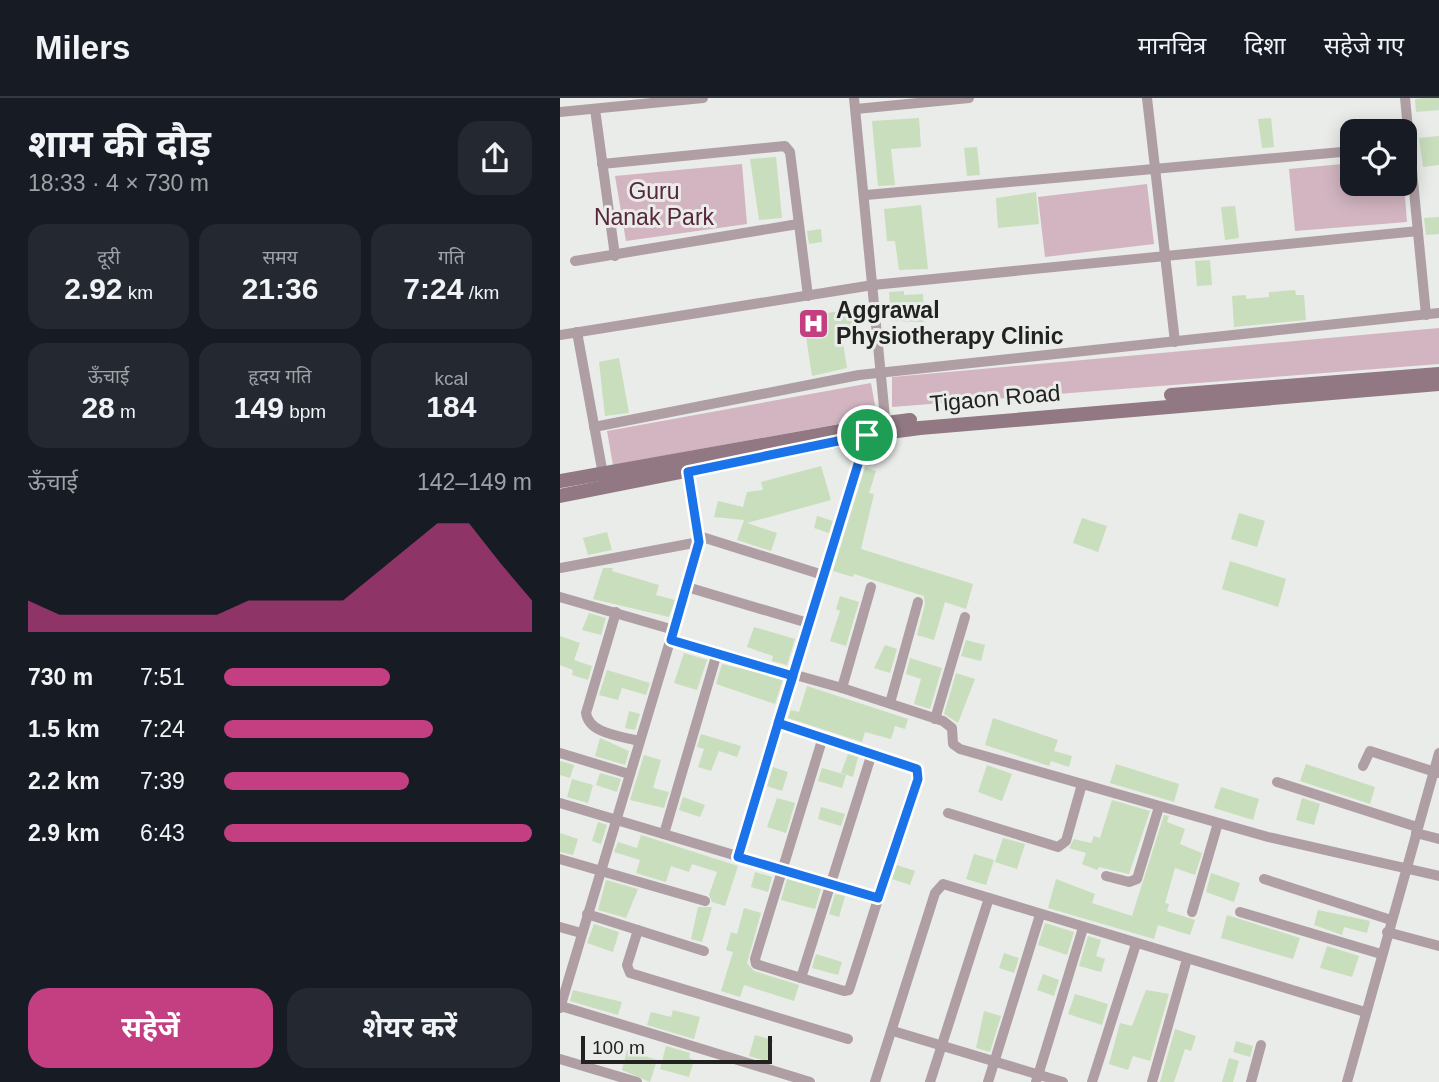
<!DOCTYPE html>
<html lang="hi">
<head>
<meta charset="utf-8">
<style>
  :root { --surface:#171b24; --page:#242831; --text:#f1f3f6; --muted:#9ea1a6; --line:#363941; --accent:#c33f82 }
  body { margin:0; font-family:Helvetica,"Noto Sans Devanagari",sans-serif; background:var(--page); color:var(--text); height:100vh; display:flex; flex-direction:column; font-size:26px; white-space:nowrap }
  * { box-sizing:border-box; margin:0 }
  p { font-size:23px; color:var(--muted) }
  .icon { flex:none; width:38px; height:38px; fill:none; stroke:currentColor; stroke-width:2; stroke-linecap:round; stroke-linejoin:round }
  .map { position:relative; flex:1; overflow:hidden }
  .side { display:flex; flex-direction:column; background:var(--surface); width:560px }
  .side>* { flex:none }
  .fabs { position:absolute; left:780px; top:21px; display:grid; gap:14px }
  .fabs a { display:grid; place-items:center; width:77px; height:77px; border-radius:14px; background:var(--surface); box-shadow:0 4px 18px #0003; font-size:35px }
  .scale { position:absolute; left:21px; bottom:18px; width:191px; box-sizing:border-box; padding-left:7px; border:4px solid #222321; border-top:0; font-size:19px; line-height:24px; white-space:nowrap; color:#222321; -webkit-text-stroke:5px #e9ece8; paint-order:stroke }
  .pin { position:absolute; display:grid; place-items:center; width:60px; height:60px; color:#fff; margin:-30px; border:4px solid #fff; border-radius:50%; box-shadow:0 2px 7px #0007 }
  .round { display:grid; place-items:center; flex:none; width:74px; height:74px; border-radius:21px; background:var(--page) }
  .head { display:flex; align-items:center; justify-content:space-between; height:119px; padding:0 28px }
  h1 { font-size:38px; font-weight:700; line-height:52px }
  .figures { display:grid; grid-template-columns:repeat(3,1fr); gap:10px; height:119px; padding:7px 28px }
  .figures div { display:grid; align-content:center; border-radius:18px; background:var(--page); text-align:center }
  .figures b { font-size:30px; font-weight:700 }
  .figures small { font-size:19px; font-weight:400 }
  .figures p { font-size:19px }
  .chart { height:196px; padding:14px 28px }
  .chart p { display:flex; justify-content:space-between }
  .chart svg { width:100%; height:126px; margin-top:7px; fill:var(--accent); opacity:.7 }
  .cta { display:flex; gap:14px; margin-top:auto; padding:14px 28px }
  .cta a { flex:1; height:80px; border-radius:21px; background:var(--accent); color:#fff; font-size:28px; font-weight:700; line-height:80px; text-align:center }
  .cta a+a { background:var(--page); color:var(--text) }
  ul { padding:0 28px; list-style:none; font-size:23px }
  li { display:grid; grid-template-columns:112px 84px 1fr; align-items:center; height:52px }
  li i { height:18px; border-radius:9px; background:var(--accent) }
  header { display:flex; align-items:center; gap:42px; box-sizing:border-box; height:98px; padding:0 35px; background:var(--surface); border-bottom:2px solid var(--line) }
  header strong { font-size:33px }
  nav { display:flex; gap:38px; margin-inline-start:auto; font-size:24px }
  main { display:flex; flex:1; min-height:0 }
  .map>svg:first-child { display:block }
  .green { fill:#d2b5c0 }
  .building { fill:#c9debc }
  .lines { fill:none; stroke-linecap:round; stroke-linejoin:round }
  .street { stroke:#af9ea4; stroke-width:10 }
  .secondary { stroke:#917882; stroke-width:14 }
  .route-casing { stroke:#fff; stroke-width:14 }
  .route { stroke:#1a73e8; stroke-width:9 }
  .labels { text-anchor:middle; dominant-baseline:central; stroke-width:6; stroke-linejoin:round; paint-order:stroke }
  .park-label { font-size:23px; fill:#58263d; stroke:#e9ece8 }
  .poi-label { font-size:23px; font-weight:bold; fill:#222321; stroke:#e9ece8; text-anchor:start }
  .street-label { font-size:23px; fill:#222321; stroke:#e9ece8 }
</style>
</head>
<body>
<header>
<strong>Milers</strong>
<nav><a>मानचित्र</a><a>दिशा</a><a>सहेजे गए</a></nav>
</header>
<main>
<section class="side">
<div class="head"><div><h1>शाम की दौड़</h1><p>18:33 · 4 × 730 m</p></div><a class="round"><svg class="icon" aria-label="share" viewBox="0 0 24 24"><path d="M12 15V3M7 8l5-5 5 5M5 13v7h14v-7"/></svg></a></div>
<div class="figures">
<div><p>दूरी</p><b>2.92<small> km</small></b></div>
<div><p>समय</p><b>21:36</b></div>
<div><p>गति</p><b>7:24<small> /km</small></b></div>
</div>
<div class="figures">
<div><p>ऊँचाई</p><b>28<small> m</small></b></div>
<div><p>हृदय गति</p><b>149<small> bpm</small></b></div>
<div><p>kcal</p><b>184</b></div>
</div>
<div class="chart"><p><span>ऊँचाई</span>142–149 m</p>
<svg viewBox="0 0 160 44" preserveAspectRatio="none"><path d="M0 44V33L10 38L20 38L30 38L40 38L50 38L60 38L70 33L80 33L90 33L100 33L110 24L120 15L130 6L140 6L150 20L160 33V44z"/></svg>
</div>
<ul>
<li><b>730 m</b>7:51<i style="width:54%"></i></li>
<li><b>1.5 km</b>7:24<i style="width:68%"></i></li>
<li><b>2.2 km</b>7:39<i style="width:60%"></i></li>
<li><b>2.9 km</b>6:43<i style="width:100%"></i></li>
</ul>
<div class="cta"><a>सहेजें</a><a>शेयर करें</a></div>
</section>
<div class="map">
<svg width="879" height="984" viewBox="0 0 879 984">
  <rect width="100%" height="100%" fill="#e9ece8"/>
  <g class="green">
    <path d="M793,65V86H844L847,124L735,133L729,71Z"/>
    <path d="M182,66L187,126L66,143L55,78Z"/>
    <path d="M587,86L594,146L485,159L478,99Z"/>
    <path d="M879,230V266L332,309V279Z"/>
    <path d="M311,285L317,319L53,367L47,333Z"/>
  </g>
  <g class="building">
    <path d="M863,0H879V12L856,14L855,1Z"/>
    <path d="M359,20L361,49L331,51L335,87L318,88L312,23Z"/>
    <path d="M711,20L714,49L702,50L698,21Z"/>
    <path d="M879,38V67L863,69L859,40Z"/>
    <path d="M417,49L420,77L407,78L404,50Z"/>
    <path d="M216,59L222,120L199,122L190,61Z"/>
    <path d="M476,94L479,126L438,130L436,100Z"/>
    <path d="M361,107L368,171L339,172L335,143H327L324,111Z"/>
    <path d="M675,108L679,140L665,142L661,109Z"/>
    <path d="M879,119V136L866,137L864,120Z"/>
    <path d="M261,131L262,144L249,146L247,133Z"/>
    <path d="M650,162L652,187L637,188L635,163Z"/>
    <path d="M735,192L736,197H744L746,222L674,229L672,198L686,197V201L709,199V194Z"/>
    <path d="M344,193V197L363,196L364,224L331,223L329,194Z"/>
    <path d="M293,211L296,237L282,239L287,270L252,278L243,219Z"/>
    <path d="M59,260L69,315L45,318L39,264Z"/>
    <path d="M261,368L271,402L187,425L217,435L211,453L177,442L184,422L154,419L158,403L183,409L187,394L203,392L201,384Z"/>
    <path d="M305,369L316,373L309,395L314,396L301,451L413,486L406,511L385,504L374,542L357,537L365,506L364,498L294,476L293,479L273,473Z"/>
    <path d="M679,415L705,423L697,449L671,441Z"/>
    <path d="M257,418L273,423L269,435L254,430Z"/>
    <path d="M522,420L547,428L538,454L513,445Z"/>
    <path d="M47,434L52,452L28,457L23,440Z"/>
    <path d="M670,463L726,481L718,509L662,491Z"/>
    <path d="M43,470H53L52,473L99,487L96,497L115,502L109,519L33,501Z"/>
    <path d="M280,498L299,504L286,548L270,543L280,513L276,511Z"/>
    <path d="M29,515L46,520L41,537L22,532Z"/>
    <path d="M194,529L235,541L227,567L212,563L213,558L187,549Z"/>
    <path d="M0,538L20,545L14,562L32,568L28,582L12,577L13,572L0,567Z"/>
    <path d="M406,542L425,547L421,563L401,558Z"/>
    <path d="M325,547L337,551L330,575L314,570Z"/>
    <path d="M124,555L147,562L137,592L114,585Z"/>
    <path d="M350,560L382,570L370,611L354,606L361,581L346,576Z"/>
    <path d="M162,566L223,581L215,606L156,586Z"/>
    <path d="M47,572L90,585L86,597L62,590L58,602L39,597Z"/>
    <path d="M396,575L415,581L398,625L384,616Z"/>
    <path d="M247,588L348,621L345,631L335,628L331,641L305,634L302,644L228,620L231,612L239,614Z"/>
    <path d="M69,613L80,616L75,632L65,630Z"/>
    <path d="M433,620L498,642L494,653L512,658L509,669L491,663L489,668L425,647Z"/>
    <path d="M141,636L181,648L177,659L159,653L151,673L138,669L144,651L137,649Z"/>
    <path d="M40,640L69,653L65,667L35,658Z"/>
    <path d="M288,656L298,659L293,679L281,675Z"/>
    <path d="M84,657L101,662L93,690L109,694L104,710L70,702Z"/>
    <path d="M0,663L14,667L10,680L0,677Z"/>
    <path d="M556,666L619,686L614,704L550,685Z"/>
    <path d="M746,666L815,689L810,706L740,683Z"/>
    <path d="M427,667L452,676L442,703L418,694Z"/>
    <path d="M213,669L228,674L222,693L207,688Z"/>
    <path d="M262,670L286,677L282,690L258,683Z"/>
    <path d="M40,675L61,681L57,694L36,687Z"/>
    <path d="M12,681L33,687L28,705L7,699Z"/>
    <path d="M661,689L699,701L693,722L654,710Z"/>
    <path d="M123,699L145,707L140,719L119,712Z"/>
    <path d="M217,700L235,705L226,735L207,729Z"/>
    <path d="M742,700L760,706L754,727L736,722Z"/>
    <path d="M552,702L590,713L569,776L539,769L537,772L522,766L526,755L509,750L514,741L531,745L534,738L540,740Z"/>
    <path d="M261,709L285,716L281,728L258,721Z"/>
    <path d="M604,717L609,718L607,724L625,731L620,746L642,755L635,777L615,770L605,805L609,806L607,813L635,822L630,837L598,827L594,841L488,810L496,781L535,796L532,805L572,818Z"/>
    <path d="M38,724L47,727L41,746L32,743Z"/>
    <path d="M0,735L18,741L13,757L0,754Z"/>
    <path d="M81,737L178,768L165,808L152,804L149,797L157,774L132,766L129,774L111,768L106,784L76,775L80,762L54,754L58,744L77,750Z"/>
    <path d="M443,740L465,746L457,771L435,764Z"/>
    <path d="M414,756L434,762L426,787L406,781Z"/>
    <path d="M337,767L355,773L350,787L332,781Z"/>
    <path d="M195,774L212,779L208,794L191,789Z"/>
    <path d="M651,775L680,785L674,804L646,794Z"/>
    <path d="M227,781L261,791L255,811L221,802Z"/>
    <path d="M46,782L78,791L66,820L38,812Z"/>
    <path d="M275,796L285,798L279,819L269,816Z"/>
    <path d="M138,809H152L142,844L131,841Z"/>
    <path d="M184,810L201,815L187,865L194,873L239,887L234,903L184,887L180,899L161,893L173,854L166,852L171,834L177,836Z"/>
    <path d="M758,812L810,823L807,835L784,829L782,837L754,827Z"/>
    <path d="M667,817L740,840L733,861L661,840Z"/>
    <path d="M485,825L514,834L507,857L478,847Z"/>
    <path d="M34,826L59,834L53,854L27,845Z"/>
    <path d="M528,838L541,842L536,858L545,861L541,874L519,868Z"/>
    <path d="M767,848L799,858L792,879L760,870Z"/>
    <path d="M444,855L459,860L454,875L439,870Z"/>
    <path d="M256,856L282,864L278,877L252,870Z"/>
    <path d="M483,876L499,882L494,898L477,892Z"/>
    <path d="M13,892L62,904L58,917L10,903Z"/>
    <path d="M586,892L609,896L590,963L573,958L568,972L549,966L560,925L572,928Z"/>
    <path d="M515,896L548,906L542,927L508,916Z"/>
    <path d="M113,912L140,919L134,941L87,927L91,914L111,919Z"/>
    <path d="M424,913L441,918L430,954L416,950Z"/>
    <path d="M615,931L636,938L631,953L625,951L614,984H600Z"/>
    <path d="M195,937L213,942L207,963L189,958Z"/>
    <path d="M676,943L693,948L690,959L673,954Z"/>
    <path d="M106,948L130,955L129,960L134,962L129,979L100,971Z"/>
    <path d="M67,952L97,962L90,984L62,972Z"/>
    <path d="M669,960L679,963L673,984H662Z"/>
  </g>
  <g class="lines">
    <g class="street">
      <path d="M294,0L326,330"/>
      <path d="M587,0L615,244"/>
      <path d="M845,0L866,217"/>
      <path d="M35,11L55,158"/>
      <path d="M296,11L409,0"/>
      <path d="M0,14L143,0"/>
      <path d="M42,66L225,48L230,54L248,198"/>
      <path d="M306,97L793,53"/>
      <path d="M15,163L238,126"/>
      <path d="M17,234L44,382"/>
      <path d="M0,237L313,187L858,133"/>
      <path d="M34,329L299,277L879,215"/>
      <path d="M139,438L263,477"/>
      <path d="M0,470L139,444"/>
      <path d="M127,489L248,525"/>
      <path d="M0,499L114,532"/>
      <path d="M56,514L26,615C29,636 61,638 79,643"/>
      <path d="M111,542L282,590L383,623L392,630L393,646L400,651L708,739L879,778"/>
      <path d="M282,590L311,489"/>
      <path d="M330,605L358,504"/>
      <path d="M375,621L405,519"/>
      <path d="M218,625L354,669L358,676L289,892L284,893L241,880"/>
      <path d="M263,639L195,861L196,866L241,880L312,655"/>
      <path d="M0,655L69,676"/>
      <path d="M803,668L810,653L878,675"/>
      <path d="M717,684L857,729"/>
      <path d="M0,705L318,800"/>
      <path d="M388,715L498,749L506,743L522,686"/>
      <path d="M856,735L879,741"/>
      <path d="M104,736L157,555"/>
      <path d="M178,759L307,337"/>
      <path d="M0,761L145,803"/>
      <path d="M546,778L569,784L577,781L599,709"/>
      <path d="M704,781L831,822"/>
      <path d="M632,814L658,725"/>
      <path d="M680,814L821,856"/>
      <path d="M27,816L144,853"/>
      <path d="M0,829L21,835"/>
      <path d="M78,832L67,867L70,875L288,941"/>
      <path d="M827,834L879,848"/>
      <path d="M1,908L250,984"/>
      <path d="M0,910L137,453L138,430L128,374"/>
      <path d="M333,933L503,984"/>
      <path d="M0,961L77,984"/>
      <path d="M315,984L375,795L383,786L805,914"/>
      <path d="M370,984L429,800"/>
      <path d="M428,984L480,817"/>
      <path d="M476,984L523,830"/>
      <path d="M532,984L576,846"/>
      <path d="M592,984L627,861"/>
      <path d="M691,984L701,947"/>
      <path d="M787,984L879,655"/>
    </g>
    <g class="secondary">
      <path d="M611,297L879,276"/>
      <path d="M304,328L350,322"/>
      <path d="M0,383L281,333"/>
      <path d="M0,398L307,337L360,330L879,286"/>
    </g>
  </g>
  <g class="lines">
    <defs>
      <path id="route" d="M307,337L128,374L139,444L111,542L233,578L218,625L357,671L358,681L318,800L178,759C220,618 263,477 307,337"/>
    </defs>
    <use href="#route" class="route-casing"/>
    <use href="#route" class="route"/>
  </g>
  <defs>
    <symbol id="hospital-square" viewBox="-11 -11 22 22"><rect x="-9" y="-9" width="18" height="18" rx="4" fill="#c33f82" stroke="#e9ece8"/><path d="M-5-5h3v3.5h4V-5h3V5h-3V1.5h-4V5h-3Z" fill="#fff"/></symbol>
  </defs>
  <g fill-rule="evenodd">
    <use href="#hospital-square" x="236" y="208" width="35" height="35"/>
  </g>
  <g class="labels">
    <g class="park-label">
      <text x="94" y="93">Guru<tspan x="94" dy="26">Nanak Park</tspan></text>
    </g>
    <g class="poi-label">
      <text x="276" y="212">Aggrawal<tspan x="276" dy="26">Physiotherapy Clinic</tspan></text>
    </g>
    <g class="street-label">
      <text transform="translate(435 300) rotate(-5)">Tigaon Road</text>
    </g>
  </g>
</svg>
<div class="fabs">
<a><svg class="icon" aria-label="locate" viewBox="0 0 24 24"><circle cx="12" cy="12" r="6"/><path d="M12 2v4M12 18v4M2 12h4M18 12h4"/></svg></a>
</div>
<div class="scale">100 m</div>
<div class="pin" style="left:307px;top:337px;background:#1e9e55"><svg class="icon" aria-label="arrive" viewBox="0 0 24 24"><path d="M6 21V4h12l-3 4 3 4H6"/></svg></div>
</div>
</main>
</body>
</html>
